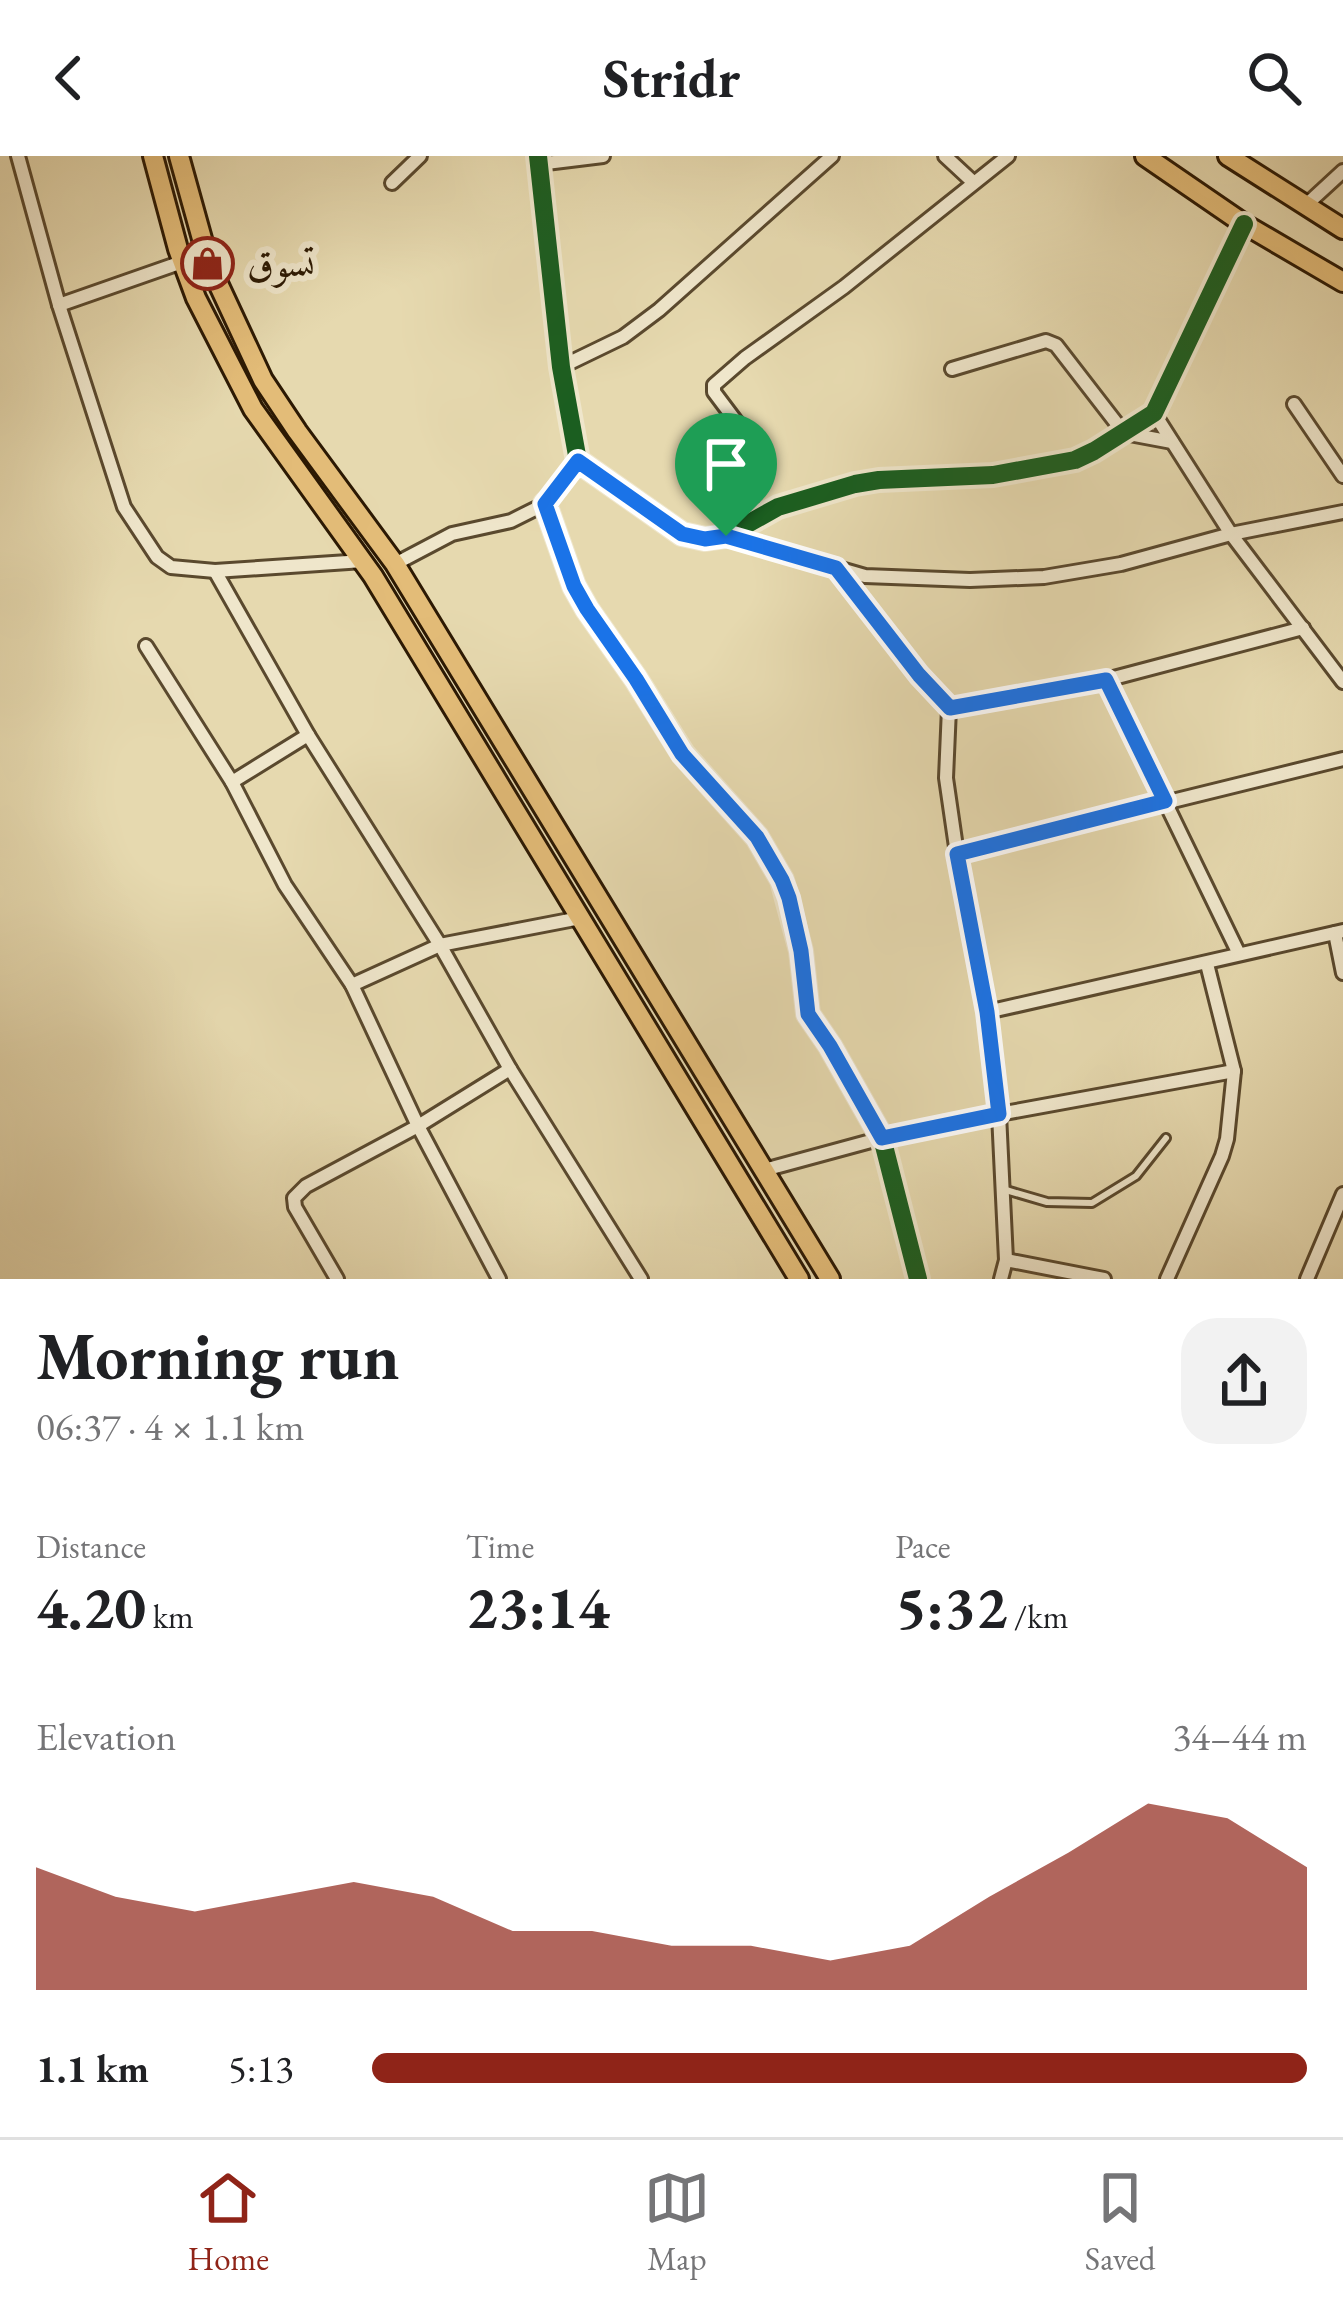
<!DOCTYPE html>
<html lang="en">
<head>
<meta charset="utf-8">
<style>
  :root { --surface:#fff; --page:#f2f2f2; --text:#202124; --muted:#757577; --line:#e0e0e0; --accent:#8f2418 }
  body { margin:0; font-family:"EB Garamond",Amiri,serif; background:var(--page); color:var(--text); height:100vh; display:flex; flex-direction:column; font-size:45px; white-space:nowrap }
  * { box-sizing:border-box; margin:0 }
  p { font-size:39px; color:var(--muted) }
  .icon { flex:none; width:66px; height:66px; fill:none; stroke:currentColor; stroke-width:2; stroke-linecap:round; stroke-linejoin:round }
  .map { position:relative; height:1123px; overflow:hidden }
  .details { display:flex; flex-direction:column; background:var(--surface); flex:1 }
  .details>* { flex:none }
  .pin { position:absolute; display:grid; place-items:center; width:102px; height:102px; color:#fff; margin:-123px -51px; border-radius:50% 50% 50% 0; rotate:-45deg; box-shadow:0 0 12px #0007 }
  .pin .icon { rotate:45deg }
  .round { display:grid; place-items:center; flex:none; width:126px; height:126px; border-radius:36px; background:var(--page) }
  .head { display:flex; align-items:center; justify-content:space-between; height:204px; padding:0 36px }
  h1 { font-size:66px; font-weight:700; line-height:90px }
  .stats { display:grid; grid-template-columns:repeat(3,1fr); gap:18px; height:204px; padding:12px 36px }
  .stats div { display:grid; align-content:center }
  .stats b { font-size:60px; font-weight:700 }
  .stats small { font-size:33px; font-weight:400 }
  .stats p { font-size:33px }
  .chart { height:336px; padding:24px 36px }
  .chart p { display:flex; justify-content:space-between }
  .chart svg { width:100%; height:216px; margin-top:12px; fill:var(--accent); opacity:.7 }
  ul { padding:0 36px; list-style:none; font-size:39px }
  li { display:grid; grid-template-columns:192px 144px 1fr; align-items:center; height:90px }
  li i { height:30px; border-radius:15px; background:var(--accent) }
  header { display:flex; justify-content:space-between; align-items:center; height:156px; padding:0 36px; background:var(--surface); font-size:54px; font-weight:700 }
  .tab-bar { display:flex; justify-content:space-around; align-items:center; height:168px; border-top:3px solid var(--line); background:var(--surface); font-size:33px; color:var(--muted) }
  .tab-bar a { display:grid; justify-items:center; gap:6px }
  .tab-bar .active { color:var(--accent) }
  .map>svg:first-child { display:block }
  .lines { fill:none; stroke-linecap:round; stroke-linejoin:round }
  .lane-casing { stroke:#5a492e; stroke-width:12 }
  .street-casing { stroke:#5a492e; stroke-width:18 }
  .primary-casing { stroke:#2c1903; stroke-width:24 }
  .lane { stroke:#efe6cb; stroke-width:6 }
  .street { stroke:#efe6cb; stroke-width:12 }
  .primary { stroke:#e3bc78; stroke-width:18 }
  .cycleway-casing { stroke:#efe6cb; stroke-width:26 }
  .cycleway { stroke:#1b5e20; stroke-width:18 }
  .route-casing { stroke:#fff; stroke-width:24 }
  .route { stroke:#1a73e8; stroke-width:15 }
  .labels { text-anchor:middle; dominant-baseline:central; stroke-width:12; stroke-linejoin:round; paint-order:stroke }
  .poi-label { font-size:39px; fill:#2c1903; stroke:#efe6cb; text-anchor:start }
</style>
</head>
<body>
<header><svg class="icon" aria-label="back" viewBox="0 0 24 24"><path d="M15 5l-7 7 7 7"/></svg>Stridr<svg class="icon" aria-label="search" viewBox="0 0 24 24"><circle cx="10" cy="10" r="6"/><path d="M15 15l6 6"/></svg></header>
<div class="map">
<svg width="1343" height="1123" viewBox="0 0 1343 1123">
  <rect width="100%" height="100%" fill="#e6d9af"/>
  <filter id="stains"><feTurbulence type="fractalNoise" baseFrequency=".00167" numOctaves="4"/><feColorMatrix values="0 0 0 0 .2 0 0 0 0 .09 0 0 0 0 .02 0 0 0 .5 -.17"/></filter>
  <radialGradient id="worn" r=".72"><stop offset=".6" stop-color="#630" stop-opacity="0"/><stop offset="1" stop-color="#630" stop-opacity=".3"/></radialGradient>
  <g class="lines">
    <defs>
      <path id="lane" d="M1006,1034L1047,1046L1092,1047L1136,1020L1166,982"/>
      <g id="street">
        <path d="M18,0L59,149L124,351L157,401L171,411L215,415L363,405"/>
        <path d="M538,0L561,211L578,305L682,378L705,383L726,380L778,351L855,328L879,324L993,319L1075,304L1094,295L1154,257L1244,68"/>
        <path d="M945,0L973,26"/>
        <path d="M538,8L603,0"/>
        <path d="M392,27L420,0"/>
        <path d="M1305,50L1343,15"/>
        <path d="M59,149L182,106"/>
        <path d="M561,211L623,181L659,154L832,0"/>
        <path d="M952,213L1046,185L1056,189L1124,277L1172,286"/>
        <path d="M1294,248L1343,320"/>
        <path d="M1154,257L1231,378L1343,526"/>
        <path d="M545,348L574,430L587,453L636,523L683,598L757,681L782,724L801,795L808,858L830,890L882,982L918,1123"/>
        <path d="M751,365L750,291L747,280L714,236V229L745,202L844,131L1008,0"/>
        <path d="M726,380L865,420L970,424L1044,421L1121,408L1231,378L1343,356"/>
        <path d="M395,408L452,378L511,365L545,348L578,305"/>
        <path d="M837,412L919,519L949,552L946,622L957,698L987,856L999,958L1006,1104L1001,1123"/>
        <path d="M215,415L308,579L440,789L510,913L641,1123"/>
        <path d="M146,490L232,626L285,729L352,829L418,970L499,1123"/>
        <path d="M1106,524L1239,798"/>
        <path d="M949,552L1106,524L1303,472"/>
        <path d="M232,626L308,579"/>
        <path d="M957,698L1343,603"/>
        <path d="M1335,777L1343,817"/>
        <path d="M352,829L440,789L580,762"/>
        <path d="M987,856L1343,775"/>
        <path d="M764,1014L882,982L999,958L1234,915"/>
        <path d="M1006,1104L1104,1123"/>
        <path d="M337,1123L295,1051L294,1042L306,1030L418,970L510,913"/>
        <path d="M1167,1123L1222,1000L1227,983L1234,915L1207,808"/>
        <path d="M1307,1123L1343,1038"/>
      </g>
      <g id="primary">
        <path d="M153,0L178,93L196,142L253,253L373,420L799,1123"/>
        <path d="M179,0L209,108L263,224L297,275L395,408L830,1123"/>
        <path d="M1145,0L1244,68L1343,126"/>
        <path d="M1228,0L1343,73"/>
      </g>
    </defs>
    <use href="#lane" class="lane-casing"/>
    <use href="#street" class="street-casing"/>
    <use href="#primary" class="primary-casing"/>
    <use href="#lane" class="lane"/>
    <use href="#street" class="street"/>
    <use href="#primary" class="primary"/>
    <defs>
      <g id="cycleway">
        <path d="M538,0L561,211L578,305L682,378L705,383L726,380L778,351L855,328L879,324L993,319L1075,304L1094,295L1154,257L1244,68"/>
        <path d="M545,348L574,430L587,453L636,523L683,598L757,681L782,724L801,795L808,858L830,890L882,982L918,1123"/>
      </g>
    </defs>
    <use href="#cycleway" class="cycleway-casing"/>
    <use href="#cycleway" class="cycleway"/>
  </g>
  <g class="lines">
    <defs>
      <path id="route" d="M578,305L682,378L705,383L726,380L836,412L919,519L950,552L1106,524L1165,645L957,698L987,856L999,958L882,982L830,890L808,858L801,795L789,742L782,724L757,681L682,598L636,523L587,453L574,430L545,348Z"/>
    </defs>
    <use href="#route" class="route-casing"/>
    <use href="#route" class="route"/>
  </g>
  <defs>
    <symbol id="shop-ring" viewBox="-11 -11 22 22"><circle r="9.5" fill="#efe6cb" stroke="#8f2418" stroke-width="1.5"/><path d="M-5-2.5h2.3a2.7 3.5 0 0 1 5.4 0H5L5.5 6h-11ZM-1.5-2.5h3a1.5 2.3 0 0 0-3 0Z" fill="#8f2418"/></symbol>
  </defs>
  <g fill-rule="evenodd">
    <use href="#shop-ring" x="178" y="78" width="59" height="59"/>
  </g>
  <g class="labels">
    <g class="poi-label">
      <text x="247" y="107">تسوق</text>
    </g>
  </g>
  <rect width="100%" height="100%" filter="url(#stains)"/>
  <rect width="100%" height="100%" fill="url(#worn)"/>
</svg>
<div class="pin" style="left:726px;top:380px;background:#1e9e55"><svg class="icon" aria-label="arrive" viewBox="0 0 24 24"><path d="M6 21V4h12l-3 4 3 4H6"/></svg></div>
</div>
<section class="details">
<div class="head"><div><h1>Morning run</h1><p>06:37 · 4 × 1.1 km</p></div><a class="round"><svg class="icon" aria-label="share" viewBox="0 0 24 24"><path d="M12 15V3M7 8l5-5 5 5M5 13v7h14v-7"/></svg></a></div>
<div class="stats">
<div><p>Distance</p><b>4.20<small> km</small></b></div>
<div><p>Time</p><b>23:14</b></div>
<div><p>Pace</p><b>5:32<small> /km</small></b></div>
</div>
<div class="chart"><p><span>Elevation</span>34–44 m</p>
<svg viewBox="0 0 160 44" preserveAspectRatio="none"><path d="M0 44V19L10 25L20 28L30 25L40 22L50 25L60 32L70 32L80 35L90 35L100 38L110 35L120 25L130 16L140 6L150 9L160 19V44z"/></svg>
</div>
<ul>
<li><b>1.1 km</b>5:13<i style="width:100%"></i></li>
</ul>
</section>
<nav class="tab-bar">
<a class="active"><svg class="icon" aria-label="home" viewBox="0 0 24 24"><path d="M3 11l9-7 9 7M6 9v11h12V9"/></svg>Home</a>
<a><svg class="icon" aria-label="map" viewBox="0 0 24 24"><path d="M3 6l6-2 6 2 6-2v14l-6 2-6-2-6 2zM9 4v14M15 6v14"/></svg>Map</a>
<a><svg class="icon" aria-label="saved" viewBox="0 0 24 24"><path d="M7 4h10v16l-5-4-5 4z"/></svg>Saved</a>
</nav>
</body>
</html>
